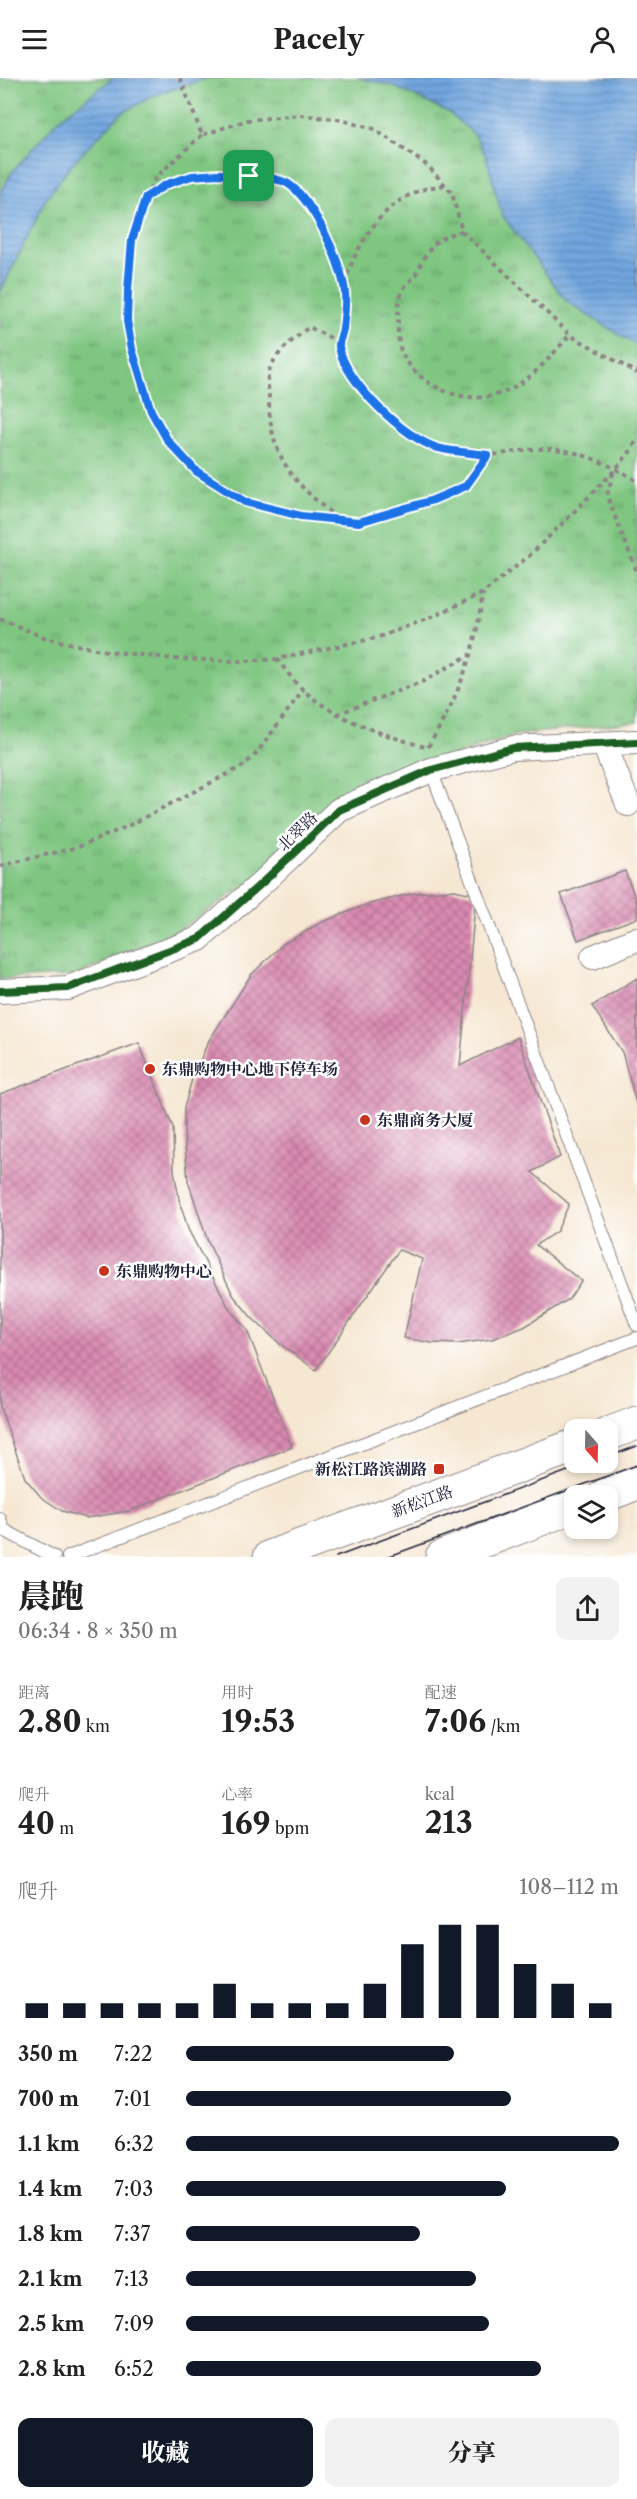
<!DOCTYPE html>
<html lang="zh">
<head>
<meta charset="utf-8">
<style>
  :root { --surface:#fff; --page:#f2f2f2; --text:#222; --muted:#767676; --accent:#111827 }
  body { margin:0; font-family:"Libre Caslon Text","Noto Serif SC",serif; background:var(--page); color:var(--text); height:100vh; display:flex; flex-direction:column; font-size:22px; white-space:nowrap }
  * { box-sizing:border-box; margin:0 }
  p { font-size:20px; color:var(--muted) }
  .icon { flex:none; width:33px; height:33px; fill:none; stroke:currentColor; stroke-width:2; stroke-linecap:round; stroke-linejoin:round }
  .map { position:relative; height:1479px; overflow:hidden }
  .panel { display:flex; flex-direction:column; background:var(--surface); flex:1 }
  .panel>* { flex:none }
  .needle { width:39px; rotate:160deg }
  .tools { position:absolute; left:564px; top:1341px; display:grid; gap:12px }
  .tools a { display:grid; place-items:center; width:54px; height:54px; border-radius:12px; background:var(--surface); box-shadow:0 3px 9px #0003; font-size:30px }
  .pin { position:absolute; display:grid; place-items:center; width:51px; height:51px; color:#fff; margin:-26px; border-radius:12px; box-shadow:0 3px 9px #0006 }
  .round { display:grid; place-items:center; flex:none; width:63px; height:63px; border-radius:12px; background:var(--page) }
  .summary { display:flex; align-items:center; justify-content:space-between; height:102px; padding:0 18px }
  h1 { font-size:33px; font-weight:800; line-height:45px }
  .metrics { display:grid; grid-template-columns:repeat(3,1fr); gap:9px; height:102px; padding:6px 18px }
  .metrics div { display:grid; align-content:center }
  .metrics b { font-size:30px; font-weight:800 }
  .metrics small { font-size:16px; font-weight:400 }
  .metrics p { font-size:16px }
  .chart { height:168px; padding:12px 18px }
  .chart p { display:flex; justify-content:space-between }
  .chart svg { width:100%; height:108px; margin-top:6px; stroke:var(--accent); stroke-width:6 }
  .action { display:flex; gap:12px; margin-top:auto; padding:12px 18px }
  .action a { flex:1; height:69px; border-radius:12px; background:var(--accent); color:#fff; font-size:24px; font-weight:800; line-height:69px; text-align:center }
  .action a+a { background:var(--page); color:var(--text) }
  ul { padding:0 18px; list-style:none; font-size:20px }
  li { display:grid; grid-template-columns:96px 72px 1fr; align-items:center; height:45px }
  li i { height:15px; border-radius:8px; background:var(--accent) }
  header { display:flex; justify-content:space-between; align-items:center; height:78px; padding:0 18px; background:var(--surface); font-size:27px; font-weight:800 }
  .map>svg:first-child { display:block }
  .park { fill:url(#park-tufts); stroke:#50745e; stroke-width:1.5 }
  .water { fill:url(#water-rules); stroke:#4a648c; stroke-width:1.5 }
  .building { fill:url(#building-cross-hatch) }
  .lines { fill:none; stroke-linecap:round; stroke-linejoin:round }
  .lane-casing { stroke:#8c8486; stroke-width:14 }
  .street-casing { stroke:#8c8486; stroke-width:26 }
  .secondary-casing { stroke:#8c8486; stroke-width:35 }
  .path { stroke:#8c8486; stroke-width:4; stroke-dasharray:4.5 4.5; stroke-linecap:butt }
  .lane { stroke:#fff; stroke-width:12 }
  .street { stroke:#fff; stroke-width:24 }
  .secondary { stroke:#fff; stroke-width:33 }
  .tram { stroke:#22223b; stroke-width:1.5 }
  .cycleway-casing { stroke:#fff; stroke-width:11 }
  .cycleway { stroke:#1b5e20; stroke-width:8 }
  .route-casing { stroke:#fff; stroke-width:12 }
  .route { stroke:#1a73e8; stroke-width:8 }
  .poi-dot { fill:#c8321e; stroke:#fff; stroke-width:2 }
  .labels { text-anchor:middle; dominant-baseline:central; stroke-width:5; stroke-linejoin:round; paint-order:stroke }
  .street-label { font-size:16px; fill:#22223b; stroke:#fff }
  .poi-label { font-size:16px; font-weight:bold; fill:#22223b; stroke:#fff; text-anchor:start }
</style>
</head>
<body>
<header><svg class="icon" aria-label="menu" viewBox="0 0 24 24"><path d="M4 6h16M4 12h16M4 18h16"/></svg>Pacely<svg class="icon" aria-label="person" viewBox="0 0 24 24"><circle cx="12" cy="8" r="4"/><path d="M4 21q1-7 8-7t8 7"/></svg></header>
<div class="map">
<svg width="637" height="1479" viewBox="0 0 637 1479">
  <defs>
    <pattern id="park-tufts" width="24" height="20" patternUnits="userSpaceOnUse" patternTransform="scale(1.5)"><rect width="24" height="20" fill="#7fc681"/><path d="M3 7l-1-3M5 7V3M7 7l1-3M15 17l-1-3M17 17v-4M19 17l1-3" fill="none" stroke="#68a06b"/></pattern>
    <pattern id="water-rules" width="6" height="5" patternUnits="userSpaceOnUse" patternTransform="scale(1.5)"><rect width="6" height="5" fill="#71a6de"/><path d="M0 2.5h6" fill="none" stroke="#5c87b5"/></pattern>
    <pattern id="building-cross-hatch" width="8" height="8" patternUnits="userSpaceOnUse" patternTransform="scale(1.5)"><rect width="8" height="8" fill="#da8ab1"/><path d="M0 0l8 8M0 8l8-8" fill="none" stroke="#b07091"/></pattern>
  </defs>
  <rect width="100%" height="100%" fill="#fff"/>
  <filter id="ink" filterUnits="userSpaceOnUse"><feTurbulence type="fractalNoise" baseFrequency=".0167" numOctaves="2"/><feDisplacementMap in="SourceGraphic" scale="12" xChannelSelector="R" yChannelSelector="G"/><feConvolveMatrix kernelMatrix="1 2 1 2 8 2 1 2 1" color-interpolation-filters="sRGB"/></filter>
  <filter id="wash" filterUnits="userSpaceOnUse"><feTurbulence type="fractalNoise" baseFrequency=".008" numOctaves="4" result="noise"/><feDisplacementMap in="SourceGraphic" scale="24" xChannelSelector="R" yChannelSelector="G"/><feGaussianBlur stdDeviation="1.35" result="paint"/><feColorMatrix in="noise" values="0 0 0 0 0 0 0 0 0 0 0 0 0 0 0 0 0 1.4 0 .05"/><feComposite in="paint" operator="in"/></filter>
  <g filter="url(#wash)">
    <rect width="100%" height="100%" fill="#f6e7d2"/>
    <path class="park" d="M0,0H637V644L515,657L387,700L248,806L175,854L75,898L0,901Z"/>
    <g class="water">
      <path d="M113,0H208L155,17L120,36L72,86L47,119L0,215V115L13,93L58,42Z"/>
      <path d="M359,0H637V268L567,224L502,137L486,78L474,56L448,34L393,8Z"/>
    </g>
    <g id="blocks">
      <g class="building">
        <path d="M625,793L637,825V840L578,862L561,816Z"/>
        <path d="M455,812L476,817L460,988L518,959L560,1079L532,1094L569,1126L557,1153L536,1167L581,1203L569,1221L524,1249L492,1261L458,1266L432,1265L404,1260L422,1181L399,1172L316,1292L280,1266L252,1240L233,1217L208,1164L188,1103L184,1053V1030L192,1001L208,964L251,897L283,866L320,845L366,827L414,815Z"/>
        <path d="M637,900V1025H636L622,974L592,928Z"/>
        <path d="M139,965L173,1050L174,1093L179,1121L188,1151L229,1230L247,1252L292,1369L129,1433L86,1440L62,1433L41,1419L25,1400L0,1329V1016Z"/>
      </g>
    </g>
  </g>
  <g filter="url(#ink)">
    <use href="#blocks" fill-opacity="0" stroke="#8c8486" stroke-width="1.5"/>
    <g class="lines">
      <defs>
        <g id="lane">
          <path d="M431,692L637,1247"/>
          <path d="M0,1441L4,1452L54,1479"/>
          <path d="M68,1479L637,1260"/>
        </g>
        <g id="street">
          <path d="M604,666L628,726"/>
          <path d="M593,879L637,861"/>
          <path d="M0,913L68,910L199,861L263,804L339,732L431,692L513,670L637,664"/>
        </g>
        <g id="secondary">
          <path d="M608,1356L637,1345"/>
          <path d="M604,1418L637,1405"/>
          <path d="M270,1479L574,1368"/>
          <path d="M442,1479L574,1428"/>
        </g>
      </defs>
      <use href="#lane" class="lane-casing"/>
      <use href="#street" class="street-casing"/>
      <use href="#secondary" class="secondary-casing"/>
      <g class="path">
        <path d="M180,0L202,57L248,42L301,37L337,41L374,51L428,88L452,115L462,153L570,257L637,295"/>
        <path d="M202,57L156,99L146,119L131,162L127,243L132,271L151,333L168,363L196,393L245,424L301,438L359,444L433,422L466,408L488,377C508,376 530,370 549,371C580,372 611,387 637,403"/>
        <path d="M146,119C194,89 231,95 284,103L313,136L331,165L342,192L346,218L343,251L338,268L353,300L364,316L378,331L417,360L437,370L488,377"/>
        <path d="M462,153C432,161 431,168 417,194C414,201 406,205 403,212C398,221 398,233 398,243C398,253 398,267 402,275C417,306 458,325 491,318C525,311 548,281 570,257"/>
        <path d="M344,205C362,155 390,112 446,107"/>
        <path d="M339,264L309,249C294,261 276,274 269,293C266,301 269,312 269,321C269,380 296,408 340,442"/>
        <path d="M613,395L607,418L637,494"/>
        <path d="M0,541L46,560L100,572L174,581L240,583L277,581L376,560L432,539L483,515L529,478L565,443L613,394L630,374L637,361"/>
        <path d="M277,581C285,591 294,604 304,613C339,643 382,656 425,669"/>
        <path d="M337,636L424,603L469,577"/>
        <path d="M428,669C460,616 474,577 483,515"/>
        <path d="M0,788L78,769L126,749L243,688L256,676L303,612"/>
      </g>
      <use href="#lane" class="lane"/>
      <use href="#street" class="street"/>
      <use href="#secondary" class="secondary"/>
      <g class="tram">
        <path d="M608,1379L637,1368"/>
        <path d="M336,1479L592,1384"/>
        <path d="M387,1479L637,1387"/>
      </g>
      <defs>
        <path id="cycleway" d="M0,913L68,910L199,861L263,804L339,732L431,692L513,670L637,664"/>
      </defs>
      <use href="#cycleway" class="cycleway-casing"/>
      <use href="#cycleway" class="cycleway"/>
    </g>
  </g>
  <g class="lines" filter="url(#ink)">
    <defs>
      <path id="route" d="M218,96C239,97 262,97 282,103C310,112 343,187 345,215C346,226 344,241 343,251C342,257 338,264 339,269C345,304 405,361 438,370C454,374 472,375 488,377L466,408L433,422L359,444L301,438L245,424L196,393L168,363L151,333L132,271L127,243L128,212L132,162L146,119L167,106L192,98Z"/>
    </defs>
    <use href="#route" class="route-casing"/>
    <use href="#route" class="route"/>
  </g>
  <g class="poi-dot">
    <circle cx="150" cy="991" r="6"/>
    <circle cx="365" cy="1042" r="6"/>
    <circle cx="104" cy="1193" r="6"/>
    <rect x="433" y="1385" width="12" height="12" rx="3"/>
  </g>
  <g class="labels">
    <g class="street-label">
      <text transform="translate(297 753) rotate(-44)">北翠路</text>
      <text transform="translate(422 1423) rotate(-20)">新松江路</text>
    </g>
    <g class="poi-label">
      <text x="162" y="991">东鼎购物中心地下停车场</text>
      <text x="377" y="1042">东鼎商务大厦</text>
      <text x="116" y="1193">东鼎购物中心</text>
      <text x="427" y="1391" text-anchor="end">新松江路滨湖路</text>
    </g>
  </g>
</svg>
<div class="tools">
<a><svg class="needle" viewBox="-14 -14 28 28"><path d="M0-13l5 13h-10z" fill="#e53935"/><path d="M0 13l5-13h-10z" fill="#767676"/></svg></a>
<a><svg class="icon" aria-label="layers" viewBox="0 0 24 24"><path d="M12 4l9 5-9 5-9-5zM3 14l9 5 9-5"/></svg></a>
</div>
<div class="pin" style="left:249px;top:98px;background:#1e9e55"><svg class="icon" aria-label="arrive" viewBox="0 0 24 24"><path d="M6 21V4h12l-3 4 3 4H6"/></svg></div>
</div>
<section class="panel">
<div class="summary"><div><h1>晨跑</h1><p>06:34 · 8 × 350 m</p></div><a class="round"><svg class="icon" aria-label="share" viewBox="0 0 24 24"><path d="M12 15V3M7 8l5-5 5 5M5 13v7h14v-7"/></svg></a></div>
<div class="metrics">
<div><p>距离</p><b>2.80<small> km</small></b></div>
<div><p>用时</p><b>19:53</b></div>
<div><p>配速</p><b>7:06<small> /km</small></b></div>
</div>
<div class="metrics">
<div><p>爬升</p><b>40<small> m</small></b></div>
<div><p>心率</p><b>169<small> bpm</small></b></div>
<div><p>kcal</p><b>213</b></div>
</div>
<div class="chart"><p><span>爬升</span>108–112 m</p>
<svg viewBox="0 0 160 44" preserveAspectRatio="none"><path d="M5 44V38M15 44V38M25 44V38M35 44V38M45 44V38M55 44V30M65 44V38M75 44V38M85 44V38M95 44V30M105 44V14M115 44V6M125 44V6M135 44V22M145 44V30M155 44V38"/></svg>
</div>
<ul>
<li><b>350 m</b>7:22<i style="width:62%"></i></li>
<li><b>700 m</b>7:01<i style="width:75%"></i></li>
<li><b>1.1 km</b>6:32<i style="width:100%"></i></li>
<li><b>1.4 km</b>7:03<i style="width:74%"></i></li>
<li><b>1.8 km</b>7:37<i style="width:54%"></i></li>
<li><b>2.1 km</b>7:13<i style="width:67%"></i></li>
<li><b>2.5 km</b>7:09<i style="width:70%"></i></li>
<li><b>2.8 km</b>6:52<i style="width:82%"></i></li>
</ul>
<div class="action"><a>收藏</a><a>分享</a></div>
</section>
</body>
</html>
